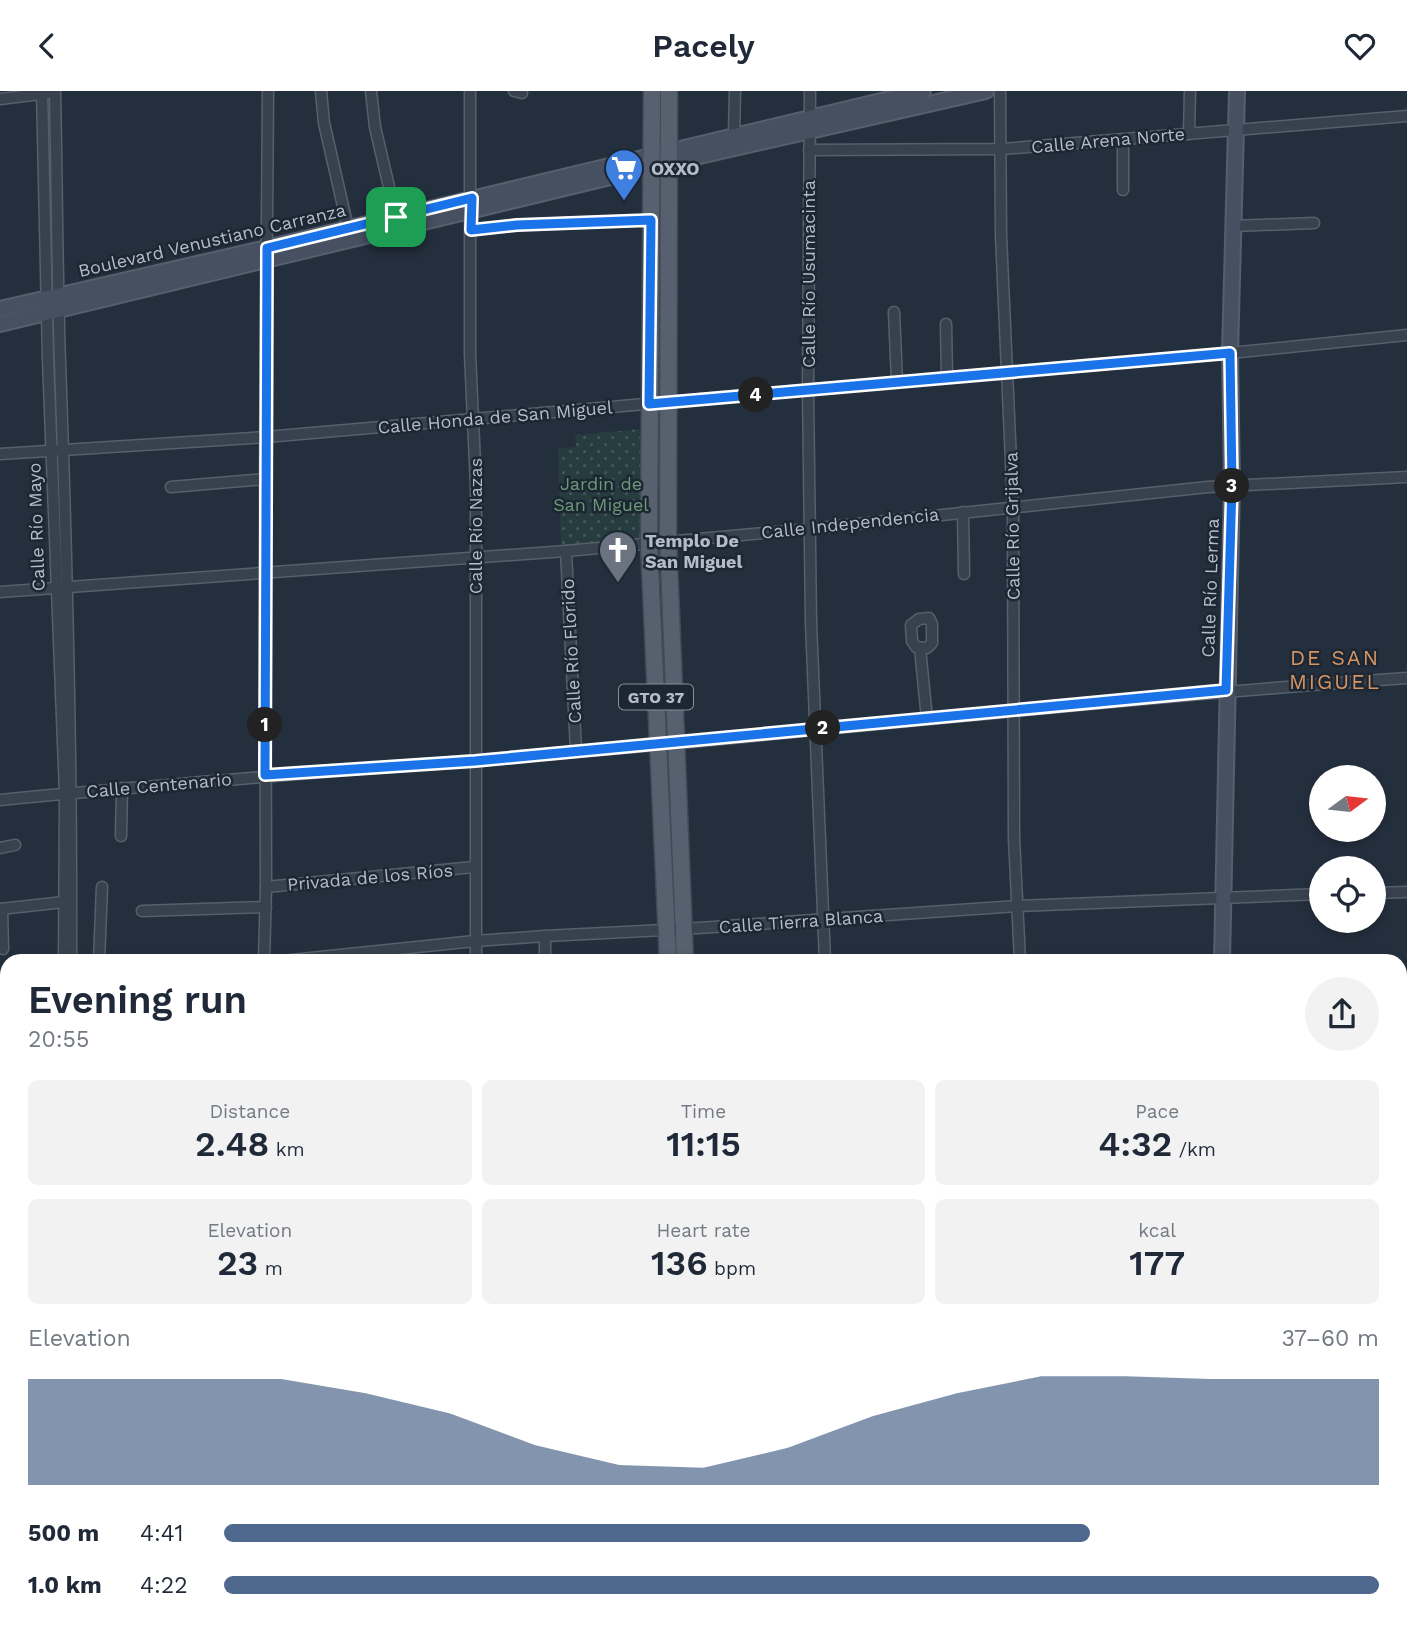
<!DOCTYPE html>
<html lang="en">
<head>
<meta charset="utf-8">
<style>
  :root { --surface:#fff; --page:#f2f2f3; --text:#1f2937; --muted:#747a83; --accent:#4f688e }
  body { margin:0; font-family:"Work Sans",sans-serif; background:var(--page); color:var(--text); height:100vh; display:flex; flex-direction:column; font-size:26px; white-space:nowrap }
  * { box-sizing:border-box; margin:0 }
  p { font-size:23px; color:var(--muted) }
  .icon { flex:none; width:38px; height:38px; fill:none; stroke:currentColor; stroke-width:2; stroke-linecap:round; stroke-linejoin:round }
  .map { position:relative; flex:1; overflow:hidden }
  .panel { position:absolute; left:0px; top:863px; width:1407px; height:674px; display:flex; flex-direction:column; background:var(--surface); border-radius:21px 21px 0 0; box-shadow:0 4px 10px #0003 }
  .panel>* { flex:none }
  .needle { width:46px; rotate:75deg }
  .fabs { position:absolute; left:1309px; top:674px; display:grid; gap:14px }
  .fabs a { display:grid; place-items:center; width:77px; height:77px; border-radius:50%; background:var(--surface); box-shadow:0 4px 10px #0003; font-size:35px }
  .pin { position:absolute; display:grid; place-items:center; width:60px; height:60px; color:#fff; margin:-30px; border-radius:14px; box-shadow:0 4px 10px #0006 }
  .km { position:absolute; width:35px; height:35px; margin:-18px; border-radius:50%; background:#222; color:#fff; font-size:19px; line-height:35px; text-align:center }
  .round { display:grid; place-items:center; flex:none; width:74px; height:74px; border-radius:37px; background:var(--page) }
  .head { display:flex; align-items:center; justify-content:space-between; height:119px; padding:0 28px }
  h1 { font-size:38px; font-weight:600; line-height:52px }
  .metrics { display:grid; grid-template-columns:repeat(3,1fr); gap:10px; height:119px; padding:7px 28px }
  .metrics div { display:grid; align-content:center; border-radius:10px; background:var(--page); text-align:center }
  .metrics b { font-size:35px; font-weight:600 }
  .metrics small { font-size:19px; font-weight:400 }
  .metrics p { font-size:19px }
  .chart { height:196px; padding:14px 28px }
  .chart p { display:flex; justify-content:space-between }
  .chart svg { width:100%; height:126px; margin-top:7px; fill:var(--accent); opacity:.7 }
  ul { padding:0 28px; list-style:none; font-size:23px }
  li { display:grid; grid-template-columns:112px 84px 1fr; align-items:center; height:52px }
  li i { height:18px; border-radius:9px; background:var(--accent) }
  header { display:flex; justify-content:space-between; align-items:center; height:91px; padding:0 28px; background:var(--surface); font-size:32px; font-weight:600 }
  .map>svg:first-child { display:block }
  .green { fill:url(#green-dots) }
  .pitch { fill:#263c3f }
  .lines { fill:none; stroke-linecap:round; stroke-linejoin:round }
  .street-casing { stroke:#565f6c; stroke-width:13 }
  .secondary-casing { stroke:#565f6c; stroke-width:18 }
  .primary-casing { stroke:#414a57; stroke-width:19 }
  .street { stroke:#38414e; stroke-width:10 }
  .secondary { stroke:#465061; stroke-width:14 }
  .primary { stroke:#56606e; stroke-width:16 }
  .route-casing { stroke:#fff; stroke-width:14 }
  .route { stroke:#1a73e8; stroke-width:9 }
  .labels { text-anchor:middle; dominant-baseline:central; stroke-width:5; stroke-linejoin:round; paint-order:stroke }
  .shield { fill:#1d2633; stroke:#878f9c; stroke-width:2 }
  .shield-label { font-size:16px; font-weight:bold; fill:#b4bcc9 }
  .street-label { font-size:18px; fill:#b4bcc9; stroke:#1d2633 }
  .poi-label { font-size:18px; font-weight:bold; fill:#b4bcc9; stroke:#1d2633; text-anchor:start }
  .park-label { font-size:18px; fill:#6b9a76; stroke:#1d2633 }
  .quarter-label { font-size:21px; letter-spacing:2px; fill:#d59563; stroke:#1d2633 }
</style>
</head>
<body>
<header><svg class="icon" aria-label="back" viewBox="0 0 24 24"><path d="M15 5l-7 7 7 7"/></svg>Pacely<svg class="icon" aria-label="heart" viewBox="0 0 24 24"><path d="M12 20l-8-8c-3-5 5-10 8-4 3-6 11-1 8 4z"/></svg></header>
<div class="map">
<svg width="1407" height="1536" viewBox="0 0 1407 1536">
  <defs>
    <pattern id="green-dots" width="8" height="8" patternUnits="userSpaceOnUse" patternTransform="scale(1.75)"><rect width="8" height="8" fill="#263c3f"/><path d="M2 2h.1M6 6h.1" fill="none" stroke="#435659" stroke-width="1.8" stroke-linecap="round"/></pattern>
  </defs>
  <rect width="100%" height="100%" fill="#242f3e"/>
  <g class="green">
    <path d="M640,338L644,446L561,456L558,358L576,356L575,344Z"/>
    <path d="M842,1530H1233L1234,1536H844Z"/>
  </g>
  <path class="pitch" d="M1154,1530H1216L1217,1536H1155Z"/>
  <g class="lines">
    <defs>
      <g id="street">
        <path d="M42,0L48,269L65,703L64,870"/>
        <path d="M55,0C57,90 57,180 60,271C67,470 72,670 71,870"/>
        <path d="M321,0L324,32L348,137"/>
        <path d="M371,0L375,36L396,126"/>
        <path d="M470,0V263L476,395V870"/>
        <path d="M514,0L522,2"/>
        <path d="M810,0L808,300L811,532L825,870"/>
        <path d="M1000,0L1001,145L1013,416L1014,747L1020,870"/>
        <path d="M0,8L48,2"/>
        <path d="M1189,43L1190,0"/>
        <path d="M734,44L735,0"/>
        <path d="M1123,48V99"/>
        <path d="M809,59L1002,58L1407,25"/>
        <path d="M1233,135L1314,132"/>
        <path d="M471,139L517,134L651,129"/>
        <path d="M894,221L897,290"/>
        <path d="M946,233L947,286"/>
        <path d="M0,363L266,346L1230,262L1407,244"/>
        <path d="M171,396L265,388"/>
        <path d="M963,421L964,483"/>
        <path d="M566,460L576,660"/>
        <path d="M0,501L566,460L809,438L1208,396L1407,386"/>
        <path d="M929,527L932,533V552L927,557L916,556L912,550L911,534L919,528Z"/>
        <path d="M920,557L927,628"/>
        <path d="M0,709C226,687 453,672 679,652C922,629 1164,604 1407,587"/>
        <path d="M121,745L122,697"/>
        <path d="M0,757L15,754"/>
        <path d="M266,796L474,776"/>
        <path d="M1374,802L1407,801"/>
        <path d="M0,818L64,811"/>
        <path d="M2,818L3,858"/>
        <path d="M142,820L266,816"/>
        <path d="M545,845V870"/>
        <path d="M99,870L102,796"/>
        <path d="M264,870L266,796L265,388L268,0"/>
        <path d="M282,870L475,850L545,845L684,838L1018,815L1321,803"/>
        <path d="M0,904L7,903"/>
        <path d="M0,981H7"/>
        <path d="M0,1067H7"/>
        <path d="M0,1366L7,1364"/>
        <path d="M1400,1405H1407"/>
        <path d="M0,1423L7,1422"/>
        <path d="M1400,1437L1407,1436"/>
        <path d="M1400,1467H1407"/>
        <path d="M1400,1499L1407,1498"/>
        <path d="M0,1504L7,1503"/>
        <path d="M655,1530L657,1536"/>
        <path d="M1378,1530L1379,1536"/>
        <path d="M231,1536L232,1530"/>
        <path d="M427,1536L436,1535"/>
      </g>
      <g id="secondary">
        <path d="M0,218L267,157L923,0"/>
        <path d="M0,233L660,74L986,0"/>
        <path d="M1222,870L1232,394L1230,262L1237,0"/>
        <path d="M98,1530V1536"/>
        <path d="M111,1530V1536"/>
        <path d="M1242,1530V1536"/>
      </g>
      <g id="primary">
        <path d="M652,0L649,453L668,870"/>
        <path d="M669,0L668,449L685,870"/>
        <path d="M1400,1101H1407"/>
        <path d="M1400,1117H1407"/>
        <path d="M0,1312L7,1310"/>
        <path d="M0,1330L7,1328"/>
        <path d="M797,1530L798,1536"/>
        <path d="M817,1530L819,1536"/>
      </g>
    </defs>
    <use href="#street" class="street-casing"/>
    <use href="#secondary" class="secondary-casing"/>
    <use href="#primary" class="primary-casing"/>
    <use href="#street" class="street"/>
    <use href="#secondary" class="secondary"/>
    <use href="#primary" class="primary"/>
  </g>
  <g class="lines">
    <defs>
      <path id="route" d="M472,107L471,139L517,134L651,129L649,313L1230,262L1232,394L1226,599L475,670L265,684L267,157Z"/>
    </defs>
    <use href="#route" class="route-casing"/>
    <use href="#route" class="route"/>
  </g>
  <defs>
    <symbol id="supermarket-pin" viewBox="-11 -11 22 30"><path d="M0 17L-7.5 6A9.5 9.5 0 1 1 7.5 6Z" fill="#3f7fe0" stroke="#1d2633"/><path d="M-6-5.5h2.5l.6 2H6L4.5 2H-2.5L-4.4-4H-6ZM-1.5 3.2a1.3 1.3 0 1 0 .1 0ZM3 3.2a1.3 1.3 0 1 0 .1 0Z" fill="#fff"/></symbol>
    <symbol id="church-pin" viewBox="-11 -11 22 30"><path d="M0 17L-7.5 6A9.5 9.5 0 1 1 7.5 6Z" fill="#6b7280" stroke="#1d2633"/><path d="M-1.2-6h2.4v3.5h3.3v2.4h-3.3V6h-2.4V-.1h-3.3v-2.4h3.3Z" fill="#fff"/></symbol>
  </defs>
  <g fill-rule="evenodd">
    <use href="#supermarket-pin" x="602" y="55" width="44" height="60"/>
    <use href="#church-pin" x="596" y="437" width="44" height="60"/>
  </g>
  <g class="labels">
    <rect class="shield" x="619" y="593.5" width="74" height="25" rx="5"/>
    <g class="shield-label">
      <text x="656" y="606">GTO 37</text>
    </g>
    <g class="street-label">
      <text transform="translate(1108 49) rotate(-5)">Calle Arena Norte</text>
      <text transform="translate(212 149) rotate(-13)">Boulevard Venustiano Carranza</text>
      <text transform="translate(808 183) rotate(-90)">Calle Río Usumacinta</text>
      <text transform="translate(495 326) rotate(-5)">Calle Honda de San Miguel</text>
      <text transform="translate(850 432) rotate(-6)">Calle Independencia</text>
      <text transform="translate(475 435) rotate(-90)">Calle Río Nazas</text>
      <text transform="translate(1012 435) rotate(-91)">Calle Río Grijalva</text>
      <text transform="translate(36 436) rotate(-92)">Calle Río Mayo</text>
      <text transform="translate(1210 497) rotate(-88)">Calle Río Lerma</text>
      <text transform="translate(571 560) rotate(-93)">Calle Río Florido</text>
      <text transform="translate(159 694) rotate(-5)">Calle Centenario</text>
      <text transform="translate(370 786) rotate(-5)">Privada de los Ríos</text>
      <text transform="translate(801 830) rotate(-4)">Calle Tierra Blanca</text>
    </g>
    <g class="poi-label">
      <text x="651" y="77">OXXO</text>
      <text x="645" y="449">Templo De<tspan x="645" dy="21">San Miguel</tspan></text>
    </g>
    <g class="park-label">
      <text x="601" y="392">Jardin de<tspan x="601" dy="21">San Miguel</tspan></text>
    </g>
    <g class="quarter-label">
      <text x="1335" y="566">DE SAN<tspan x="1335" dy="24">MIGUEL</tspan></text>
    </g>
  </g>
</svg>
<div class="fabs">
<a><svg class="needle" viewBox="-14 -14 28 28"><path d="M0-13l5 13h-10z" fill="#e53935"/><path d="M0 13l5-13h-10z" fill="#747a83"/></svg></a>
<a><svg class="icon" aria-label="locate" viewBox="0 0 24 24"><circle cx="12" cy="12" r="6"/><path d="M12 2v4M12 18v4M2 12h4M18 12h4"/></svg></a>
</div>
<div class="pin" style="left:396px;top:126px;background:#1e9e55"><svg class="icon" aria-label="arrive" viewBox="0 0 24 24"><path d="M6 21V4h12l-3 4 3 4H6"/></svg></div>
<b class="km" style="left:265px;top:634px">1</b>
<b class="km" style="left:823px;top:637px">2</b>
<b class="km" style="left:1232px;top:395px">3</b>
<b class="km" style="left:756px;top:304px">4</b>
<section class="panel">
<div class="head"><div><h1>Evening run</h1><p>20:55</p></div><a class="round"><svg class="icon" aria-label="share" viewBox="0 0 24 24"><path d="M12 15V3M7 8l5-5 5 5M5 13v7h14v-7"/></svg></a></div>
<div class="metrics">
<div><p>Distance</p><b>2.48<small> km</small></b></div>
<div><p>Time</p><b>11:15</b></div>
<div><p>Pace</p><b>4:32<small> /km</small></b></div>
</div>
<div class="metrics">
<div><p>Elevation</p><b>23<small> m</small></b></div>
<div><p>Heart rate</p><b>136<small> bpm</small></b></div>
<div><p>kcal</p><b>177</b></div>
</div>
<div class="chart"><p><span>Elevation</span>37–60 m</p>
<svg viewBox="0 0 160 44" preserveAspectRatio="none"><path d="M0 44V7L10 7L20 7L30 7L40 12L50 19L60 30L70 37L80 38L90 31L100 20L110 12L120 6L130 6L140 7L150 7L160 7V44z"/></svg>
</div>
<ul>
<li><b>500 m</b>4:41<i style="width:75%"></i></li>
<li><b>1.0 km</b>4:22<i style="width:100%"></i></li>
</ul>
</section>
</div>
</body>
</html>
